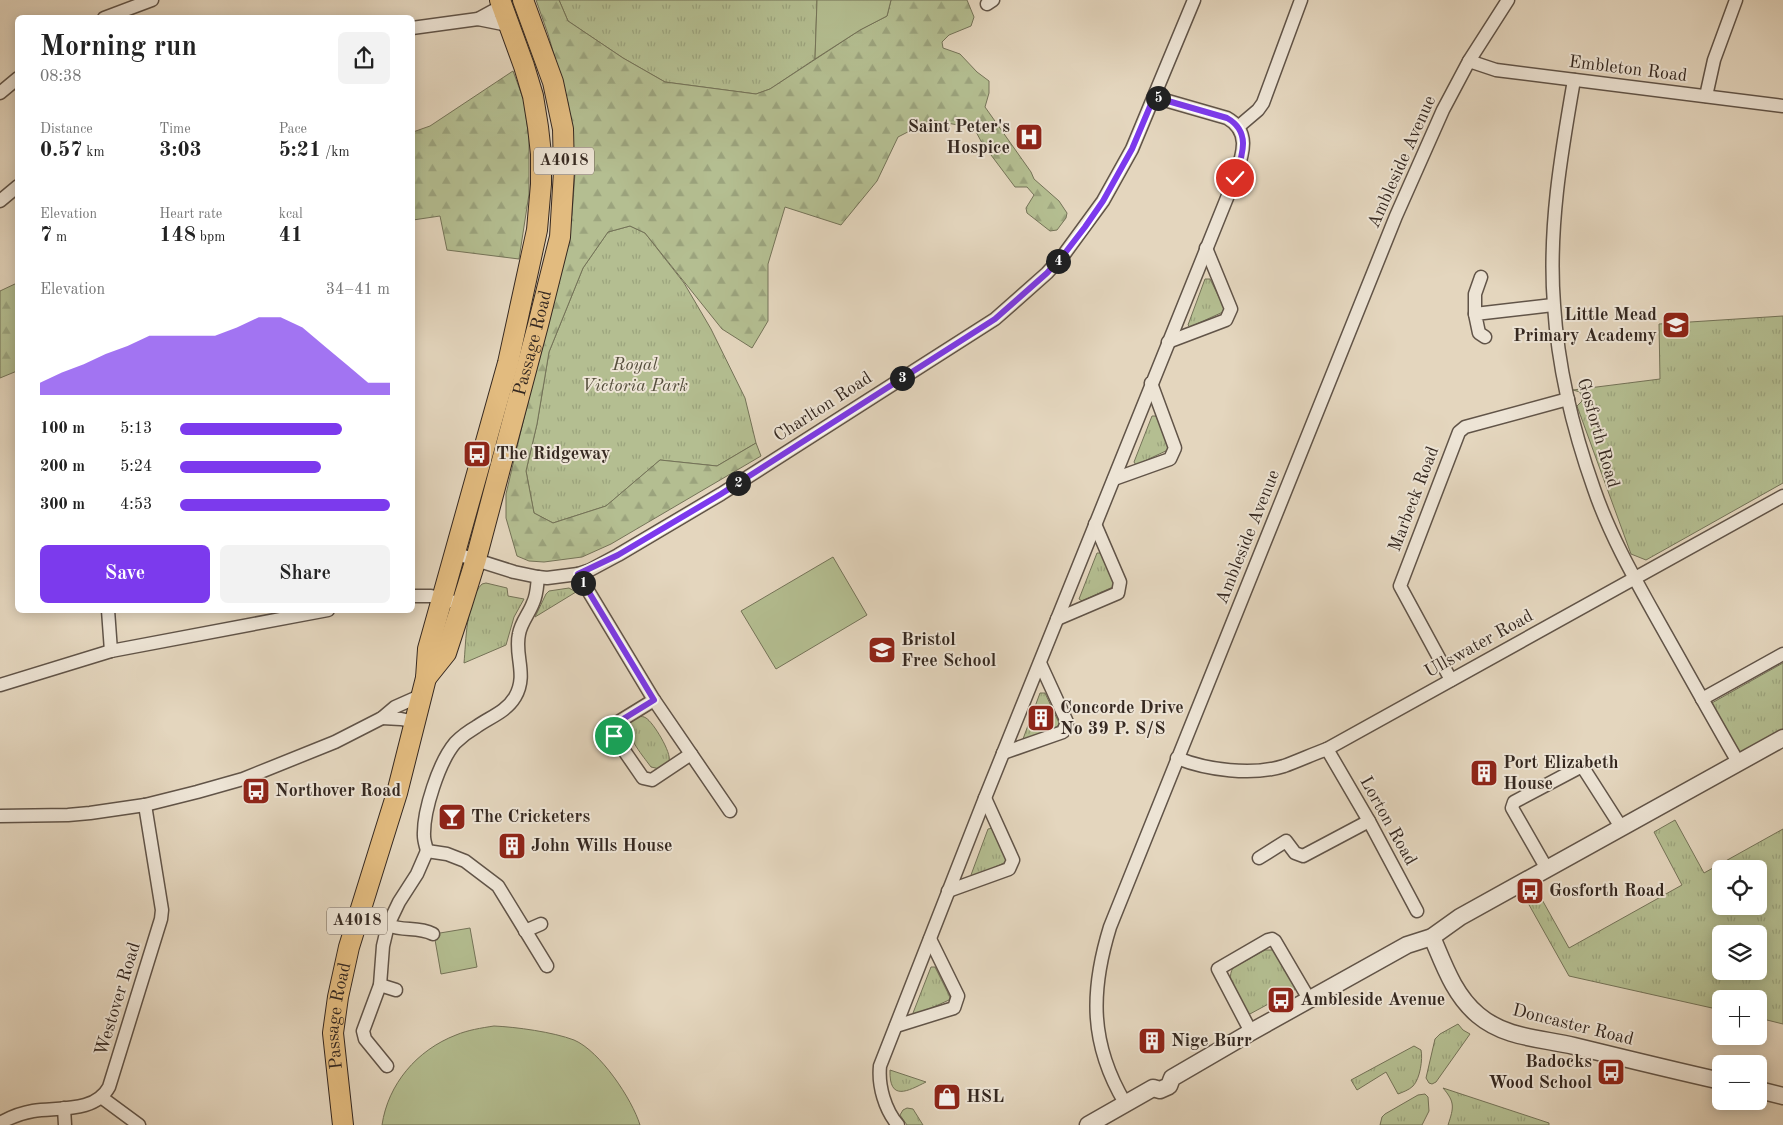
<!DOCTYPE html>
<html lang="en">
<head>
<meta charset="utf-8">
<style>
  :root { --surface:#fff; --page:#f2f2f2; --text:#222; --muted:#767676; --accent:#7c3aed }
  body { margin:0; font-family:"Old Standard TT",serif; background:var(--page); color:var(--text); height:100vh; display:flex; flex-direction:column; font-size:19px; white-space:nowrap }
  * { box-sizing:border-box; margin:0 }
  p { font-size:16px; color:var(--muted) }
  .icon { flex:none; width:28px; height:28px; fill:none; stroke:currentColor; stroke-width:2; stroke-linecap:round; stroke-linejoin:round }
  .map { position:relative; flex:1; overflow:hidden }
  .panel { position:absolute; left:15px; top:15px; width:400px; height:598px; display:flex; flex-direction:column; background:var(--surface); border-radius:8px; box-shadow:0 2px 12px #0003 }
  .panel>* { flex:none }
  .fabs { position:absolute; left:1712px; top:860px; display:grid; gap:10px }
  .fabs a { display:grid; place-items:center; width:55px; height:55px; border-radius:8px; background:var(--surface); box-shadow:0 2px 12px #0003; font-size:25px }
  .pin { position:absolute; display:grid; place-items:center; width:42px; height:42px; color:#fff; margin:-21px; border:2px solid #fff; border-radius:50%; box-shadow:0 1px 5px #0007 }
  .km { position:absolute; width:25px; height:25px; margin:-12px; border-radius:50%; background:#222; color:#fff; font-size:14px; line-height:25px; text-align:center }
  .round { display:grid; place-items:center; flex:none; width:52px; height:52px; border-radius:8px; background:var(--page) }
  .head { display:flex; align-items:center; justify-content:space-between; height:85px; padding:0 25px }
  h1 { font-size:28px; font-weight:700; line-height:38px }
  .figures { display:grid; grid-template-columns:repeat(3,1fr); gap:8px; height:85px; padding:5px 25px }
  .figures div { display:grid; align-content:center }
  .figures b { font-size:21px; font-weight:700 }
  .figures small { font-size:14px; font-weight:400 }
  .figures p { font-size:14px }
  .chart { height:140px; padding:10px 25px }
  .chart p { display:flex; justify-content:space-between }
  .chart svg { width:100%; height:90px; margin-top:5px; fill:var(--accent); opacity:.7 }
  .action { display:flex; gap:10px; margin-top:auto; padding:10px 25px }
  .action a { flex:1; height:58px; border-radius:8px; background:var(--accent); color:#fff; font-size:20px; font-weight:700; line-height:58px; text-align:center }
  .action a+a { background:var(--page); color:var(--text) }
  ul { padding:0 25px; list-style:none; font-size:16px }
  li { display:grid; grid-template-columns:80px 60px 1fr; align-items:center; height:38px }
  li i { height:12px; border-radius:6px; background:var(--accent) }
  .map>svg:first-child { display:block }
  .grass { fill:url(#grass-tufts); stroke:#747358; fill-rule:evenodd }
  .forest { fill:url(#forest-firs); stroke:#747358 }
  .garden { fill:#b4be91; stroke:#747358 }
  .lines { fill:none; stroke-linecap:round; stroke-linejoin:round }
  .minor-casing { stroke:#615448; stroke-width:15 }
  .tertiary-casing { stroke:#615448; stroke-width:19 }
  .primary-casing { stroke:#352820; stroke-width:22 }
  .minor { stroke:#ede4d5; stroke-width:12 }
  .tertiary { stroke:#ede4d5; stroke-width:16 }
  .primary { stroke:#e2bb7f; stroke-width:20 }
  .route-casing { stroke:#fff; stroke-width:10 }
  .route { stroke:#7c3aed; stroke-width:6 }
  .labels { text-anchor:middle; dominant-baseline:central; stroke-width:4; stroke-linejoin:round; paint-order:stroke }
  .shield { fill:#ede4d5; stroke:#6c6056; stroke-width:1 }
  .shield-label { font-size:16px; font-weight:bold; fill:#352820 }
  .street-label { font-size:18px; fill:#352820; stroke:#ede4d5 }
  .poi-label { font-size:18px; font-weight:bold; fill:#352820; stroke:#ede4d5; text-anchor:start }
  .park-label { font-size:18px; font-style:italic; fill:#554e3c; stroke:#ede4d5 }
</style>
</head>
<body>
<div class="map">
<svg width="1783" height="1125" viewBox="0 0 1783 1125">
  <defs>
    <pattern id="grass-tufts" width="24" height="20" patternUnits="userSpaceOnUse" patternTransform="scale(1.25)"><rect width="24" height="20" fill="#b4be91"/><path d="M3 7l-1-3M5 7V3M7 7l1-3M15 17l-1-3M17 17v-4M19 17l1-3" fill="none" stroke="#9ba37d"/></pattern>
    <pattern id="forest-firs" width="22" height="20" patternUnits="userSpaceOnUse" patternTransform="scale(1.25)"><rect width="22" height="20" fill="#b4be91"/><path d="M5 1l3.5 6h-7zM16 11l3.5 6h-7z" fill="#9ba37d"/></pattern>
  </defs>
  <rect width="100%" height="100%" fill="#e4d6be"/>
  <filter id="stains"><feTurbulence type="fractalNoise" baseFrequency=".004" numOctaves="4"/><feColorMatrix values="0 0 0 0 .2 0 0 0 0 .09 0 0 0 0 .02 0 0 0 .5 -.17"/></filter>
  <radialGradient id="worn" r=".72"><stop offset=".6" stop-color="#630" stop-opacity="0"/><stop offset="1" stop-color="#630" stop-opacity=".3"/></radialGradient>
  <g class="grass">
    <path d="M559,0H817L815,59L770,89L756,94L665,82L623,58L568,21Z"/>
    <path d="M630,226L645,233L684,283L711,329L745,398L756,443L717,466L660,460L606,506L553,523L534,513L526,471L537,424L549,352L583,268L608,232Z"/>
    <path d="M1205,279H1210L1225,309L1223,312L1190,327L1188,325Z"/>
    <path d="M1783,316V483L1646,560L1631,554L1577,406L1582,401L1580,392L1573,390L1660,379L1659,324Z"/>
    <path d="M1152,416H1156L1171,446L1170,449L1136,465L1134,462Z"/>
    <path d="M1097,553H1101L1116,583L1115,586L1082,601L1079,599Z"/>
    <path d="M486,583L507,588L508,596L524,599L514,617L506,645L464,663C466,642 466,600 482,584Z"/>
    <path d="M569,588L576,592L535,617L546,594L549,591Z"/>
    <path d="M1783,663V729L1738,754L1710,704Z"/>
    <path d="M1040,693H1045L1059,723L1058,726L1025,741L1023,739Z"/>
    <path d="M638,716C642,717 643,716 646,718C653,722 672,753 669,761C668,765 664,766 660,769L651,767L648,763C642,755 625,734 629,724C630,720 634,719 638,716Z"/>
    <path d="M1675,820L1704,873L1783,829V1024L1759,1018V999H1721V1010L1569,976L1528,903L1540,896L1569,948L1682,885L1654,832ZM1721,869H1759V906H1721ZM1721,934H1759V971H1721Z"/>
    <path d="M993,828L1008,859L1006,862L973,877L971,875L988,829Z"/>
    <path d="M1265,950H1273L1298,988L1248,1015C1242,1002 1224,982 1233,968Z"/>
    <path d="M931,967H935L950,997L949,1000L916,1015L913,1013Z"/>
    <path d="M1458,1024L1463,1030L1470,1034L1436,1082L1432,1084L1429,1083L1426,1078L1435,1039L1440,1034Z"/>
    <path d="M1414,1046L1421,1050C1423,1059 1420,1079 1413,1086C1409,1090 1403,1092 1398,1094L1386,1072L1357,1090L1351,1080Z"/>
    <path d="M890,1070L926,1082C908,1091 889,1102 890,1070Z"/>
    <path d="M1443,1088L1549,1123V1125H1448C1454,1107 1455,1102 1443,1088Z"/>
    <path d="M1425,1094L1428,1097L1429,1111L1422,1125H1380L1382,1117L1385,1114L1418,1095Z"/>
    <path d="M907,1108L913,1109L923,1125H907L900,1115L903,1110Z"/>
  </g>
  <g class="forest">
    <path d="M536,0H559L568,21L623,58L665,82L756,94L770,89L860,30L887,16L891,0H967L974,17L971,26L949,35L942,42L943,48L960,54L977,72L989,81V93L985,107L1031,172L1034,179L1059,201L1067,213L1066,218L1057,230L1050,231L1027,213L1026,208L1034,195L1027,187H1015L982,143L974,128L931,120L898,137L877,181L841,225L785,207L768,264V321L752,348L722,329L645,233L630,226L608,232L583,268L549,352L537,424L526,471L534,513L553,523L606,506L660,460L717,466L756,443L761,456L611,544L582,557L544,562L529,561L517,556L506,518V494L572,215L575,173L568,103L548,34Z"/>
    <path d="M513,71L524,101L529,139V194L519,259L447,250L440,216L413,220V132L430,126Z"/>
    <path d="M17,283V371L0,378V291Z"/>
  </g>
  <g class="garden">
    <path d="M817,0H891L887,16L860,30L815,59Z"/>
    <path d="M833,557L867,615L776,669L741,611Z"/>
    <path d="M470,928L477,967L441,974L434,934Z"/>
    <path d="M494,1026C516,1027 553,1032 574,1040C600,1051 632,1099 640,1125H382C388,1084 417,1050 456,1035C468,1030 481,1028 494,1026Z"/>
  </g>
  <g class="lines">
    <defs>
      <g id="minor">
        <path d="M987,4L993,0"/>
        <path d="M104,18L152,0"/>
        <path d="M478,19L508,25"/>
        <path d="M412,28L478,19L502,6"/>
        <path d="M1469,61L1496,70L1783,106"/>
        <path d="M1574,80C1561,154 1548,230 1554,305C1558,368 1573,430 1594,489C1610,536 1636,581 1660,624C1686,670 1712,717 1738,762"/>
        <path d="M0,93L18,78"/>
        <path d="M1706,96L1714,60L1736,0"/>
        <path d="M1238,127L1258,110L1263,103L1301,0"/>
        <path d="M0,201L18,186"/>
        <path d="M1475,314V294L1481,277"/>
        <path d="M1485,337L1479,333L1475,314L1553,305"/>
        <path d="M1168,342L1226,320L1231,309L1206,248"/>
        <path d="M1114,479L1170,459L1175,448L1151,383"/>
        <path d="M454,553L514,572L538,577L547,578L578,574L590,570L618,555L721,494L995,319L1047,273L1065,253L1103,201L1132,149L1194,0"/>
        <path d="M578,574L654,700L730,811"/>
        <path d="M412,596H431L462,604"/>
        <path d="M108,610L111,651"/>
        <path d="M1057,619L1118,593L1120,582L1095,524"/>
        <path d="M1451,680L1400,586L1459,432L1465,427L1568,399"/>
        <path d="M0,685L111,651L328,610"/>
        <path d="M1702,699L1783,654"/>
        <path d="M654,700L615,724L614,736L643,778L652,780L691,754"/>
        <path d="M382,718L401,719L415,722"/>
        <path d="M1327,749L1369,821L1417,911"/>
        <path d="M1003,753L1063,732L1067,722L1040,663"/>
        <path d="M1177,758C1207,770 1252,776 1284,766C1298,761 1313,754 1327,749L1783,496"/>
        <path d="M0,816L68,815L90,813L145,805L197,792L243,779L335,742L382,718L395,707L422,695"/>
        <path d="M427,851C426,846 424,841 424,836C423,811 439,762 455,743C461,737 469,731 476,727C490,717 506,712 515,697C528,675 514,655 519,634C521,622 529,614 533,603C537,595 537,586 538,577"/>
        <path d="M1259,858L1286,841L1295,853L1303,856L1369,821"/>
        <path d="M1547,869L1512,808L1514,802L1582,766L1621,827"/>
        <path d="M948,891L1009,869L1013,860L985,798"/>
        <path d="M388,925C404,932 417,926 433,934"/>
        <path d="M525,931L541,924"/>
        <path d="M380,985L396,990"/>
        <path d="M896,1026L954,1008L958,996L930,939"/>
        <path d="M1251,1032L1218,969L1268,940L1272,939L1275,941L1309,999"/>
        <path d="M387,1066L365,1039L363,1031L380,985L383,946L388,925L399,902L417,874L427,851L447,854L465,861L498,886L547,966"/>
        <path d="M101,1097L139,1125"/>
        <path d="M1125,1103C1090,1044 1090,992 1110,927L1396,216L1443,110L1469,61L1508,0"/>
        <path d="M64,1108L65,1125"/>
        <path d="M0,1123C11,1117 21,1113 33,1111C58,1107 95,1113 109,1087L161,919L162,910L145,805"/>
        <path d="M898,1125C885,1110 878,1086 880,1066L985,798L1235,178C1242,156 1252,132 1227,118L1154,97"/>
      </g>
      <g id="tertiary">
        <path d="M1432,937C1444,965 1454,995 1478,1015C1505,1038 1540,1038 1574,1046C1623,1058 1672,1070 1721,1081"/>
        <path d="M1759,1090L1783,1096"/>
        <path d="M1088,1125L1153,1088L1160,1090L1169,1086L1172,1078L1251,1032L1407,945L1432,937L1460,917L1783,738"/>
      </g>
      <g id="primary">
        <path id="s1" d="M426,678L446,653L462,604L476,559L538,325L560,237L564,171L563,129L553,82L523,0"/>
        <path id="s2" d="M343,1125L333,1033L338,997L349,947L397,793L426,678L428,649L508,363L537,230L541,184V154L538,127L533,96L524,66L500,0"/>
      </g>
    </defs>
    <use href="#minor" class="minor-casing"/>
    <use href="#tertiary" class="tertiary-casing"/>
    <use href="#primary" class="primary-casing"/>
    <use href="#minor" class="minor"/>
    <use href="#tertiary" class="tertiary"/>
    <use href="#primary" class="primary"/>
  </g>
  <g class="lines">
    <defs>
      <path id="route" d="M614,736L615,724L654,700L578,574L618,555L721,494L995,319L1047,273L1065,253L1085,227L1103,201L1132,149L1154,97L1227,118C1252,132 1242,156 1235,178"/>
    </defs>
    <use href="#route" class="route-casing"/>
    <use href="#route" class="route"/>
  </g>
  <defs>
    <symbol id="hospital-square" viewBox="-11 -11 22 22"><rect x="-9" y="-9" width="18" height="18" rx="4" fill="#8f2418" stroke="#ede4d5"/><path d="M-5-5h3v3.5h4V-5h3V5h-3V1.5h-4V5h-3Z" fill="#fff"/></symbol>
    <symbol id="school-square" viewBox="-11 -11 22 22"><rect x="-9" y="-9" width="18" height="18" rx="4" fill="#8f2418" stroke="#ede4d5"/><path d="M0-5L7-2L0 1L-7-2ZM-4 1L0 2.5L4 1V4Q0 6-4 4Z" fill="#fff"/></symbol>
    <symbol id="bus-square" viewBox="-11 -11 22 22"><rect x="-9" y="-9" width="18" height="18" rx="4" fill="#8f2418" stroke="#ede4d5"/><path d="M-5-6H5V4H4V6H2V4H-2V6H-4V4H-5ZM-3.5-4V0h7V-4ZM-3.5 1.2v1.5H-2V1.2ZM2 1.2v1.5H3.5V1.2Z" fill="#fff"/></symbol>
    <symbol id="building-square" viewBox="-11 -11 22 22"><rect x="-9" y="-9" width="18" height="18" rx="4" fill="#8f2418" stroke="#ede4d5"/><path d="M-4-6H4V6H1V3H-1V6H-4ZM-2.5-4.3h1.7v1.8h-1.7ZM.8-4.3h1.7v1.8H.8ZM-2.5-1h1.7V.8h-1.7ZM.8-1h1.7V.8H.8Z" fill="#fff"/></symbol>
    <symbol id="bar-square" viewBox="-11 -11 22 22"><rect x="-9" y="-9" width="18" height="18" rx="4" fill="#8f2418" stroke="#ede4d5"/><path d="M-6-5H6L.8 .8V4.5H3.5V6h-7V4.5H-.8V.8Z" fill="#fff"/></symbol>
    <symbol id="shop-square" viewBox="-11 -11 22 22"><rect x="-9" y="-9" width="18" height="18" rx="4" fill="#8f2418" stroke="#ede4d5"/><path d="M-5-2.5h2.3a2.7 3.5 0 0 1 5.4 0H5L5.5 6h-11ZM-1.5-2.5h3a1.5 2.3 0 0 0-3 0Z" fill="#fff"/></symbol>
  </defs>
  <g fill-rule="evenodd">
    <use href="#hospital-square" x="1013" y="121" width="32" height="32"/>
    <use href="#school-square" x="1660" y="309" width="32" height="32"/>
    <use href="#bus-square" x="461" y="438" width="32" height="32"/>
    <use href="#school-square" x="866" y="634" width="32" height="32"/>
    <use href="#building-square" x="1025" y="702" width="32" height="32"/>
    <use href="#building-square" x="1468" y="757" width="32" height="32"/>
    <use href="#bus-square" x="240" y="775" width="32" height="32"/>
    <use href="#bar-square" x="436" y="801" width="32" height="32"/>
    <use href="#building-square" x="496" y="830" width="32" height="32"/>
    <use href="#bus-square" x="1514" y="875" width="32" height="32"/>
    <use href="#bus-square" x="1265" y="984" width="32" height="32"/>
    <use href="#building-square" x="1136" y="1025" width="32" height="32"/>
    <use href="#bus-square" x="1595" y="1056" width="32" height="32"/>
    <use href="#shop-square" x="931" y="1081" width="32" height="32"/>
  </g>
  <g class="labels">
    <g class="shield">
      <rect x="534" y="147.5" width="60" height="27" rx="4"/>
      <rect x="327" y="907.5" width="60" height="27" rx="4"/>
    </g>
    <g class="shield-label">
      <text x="564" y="161">A4018</text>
      <text x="357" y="921">A4018</text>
    </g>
    <g class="street-label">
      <text transform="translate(1628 69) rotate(7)">Embleton Road</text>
      <text transform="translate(1402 162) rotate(-66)">Ambleside Avenue</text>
      <text stroke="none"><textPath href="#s1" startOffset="354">Passage Road</textPath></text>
      <text transform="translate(823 407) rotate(-33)">Charlton Road</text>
      <text transform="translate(1598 433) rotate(74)">Gosforth Road</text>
      <text transform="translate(1414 499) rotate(-69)">Marbeck Road</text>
      <text transform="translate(1248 537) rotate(-68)">Ambleside Avenue</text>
      <text transform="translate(1479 644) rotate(-29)">Ullswater Road</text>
      <text transform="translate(1388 821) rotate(61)">Lorton Road</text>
      <text transform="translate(118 999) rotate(-73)">Westover Road</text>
      <text stroke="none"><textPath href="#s2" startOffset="110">Passage Road</textPath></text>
      <text transform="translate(1573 1025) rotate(14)">Doncaster Road</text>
    </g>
    <g class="poi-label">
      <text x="1010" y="127" text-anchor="end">Saint Peter's<tspan x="1010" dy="21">Hospice</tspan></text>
      <text x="1657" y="315" text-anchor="end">Little Mead<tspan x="1657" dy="21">Primary Academy</tspan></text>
      <text x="496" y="454">The Ridgeway</text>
      <text x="901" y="640">Bristol<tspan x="901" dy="21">Free School</tspan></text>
      <text x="1060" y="708">Concorde Drive<tspan x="1060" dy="21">No 39 P. S/S</tspan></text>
      <text x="1503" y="763">Port Elizabeth<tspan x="1503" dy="21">House</tspan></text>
      <text x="275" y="791">Northover Road</text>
      <text x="471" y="817">The Cricketers</text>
      <text x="531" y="846">John Wills House</text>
      <text x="1549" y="891">Gosforth Road</text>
      <text x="1300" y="1000">Ambleside Avenue</text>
      <text x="1171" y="1041">Nige Burr</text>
      <text x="1592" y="1062" text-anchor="end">Badocks<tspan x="1592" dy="21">Wood School</tspan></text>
      <text x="966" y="1097">HSL</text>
    </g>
    <g class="park-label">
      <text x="635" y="365">Royal<tspan x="635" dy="21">Victoria Park</tspan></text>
    </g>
  </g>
  <rect width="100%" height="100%" filter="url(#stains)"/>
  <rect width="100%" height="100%" fill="url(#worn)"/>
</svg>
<div class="fabs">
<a><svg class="icon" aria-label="locate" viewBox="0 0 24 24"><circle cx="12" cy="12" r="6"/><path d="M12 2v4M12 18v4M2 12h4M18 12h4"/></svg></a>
<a><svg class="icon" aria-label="layers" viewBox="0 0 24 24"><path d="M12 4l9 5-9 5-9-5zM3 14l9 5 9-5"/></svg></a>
<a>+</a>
<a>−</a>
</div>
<div class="pin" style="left:614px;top:736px;background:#1e9e55"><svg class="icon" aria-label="arrive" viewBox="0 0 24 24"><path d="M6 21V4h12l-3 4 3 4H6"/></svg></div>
<div class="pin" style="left:1235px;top:178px;background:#d93025"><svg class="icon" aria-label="check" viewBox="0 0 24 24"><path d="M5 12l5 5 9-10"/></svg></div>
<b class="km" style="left:583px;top:583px">1</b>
<b class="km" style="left:738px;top:483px">2</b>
<b class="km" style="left:902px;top:378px">3</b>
<b class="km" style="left:1058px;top:261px">4</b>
<b class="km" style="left:1158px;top:98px">5</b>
<section class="panel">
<div class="head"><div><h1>Morning run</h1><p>08:38</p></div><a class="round"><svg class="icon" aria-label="share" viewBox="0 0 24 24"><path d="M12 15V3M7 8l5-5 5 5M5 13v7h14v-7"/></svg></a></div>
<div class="figures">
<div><p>Distance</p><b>0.57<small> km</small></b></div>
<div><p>Time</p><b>3:03</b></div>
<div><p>Pace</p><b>5:21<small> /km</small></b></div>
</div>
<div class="figures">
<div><p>Elevation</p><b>7<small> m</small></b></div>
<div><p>Heart rate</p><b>148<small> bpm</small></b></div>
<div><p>kcal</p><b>41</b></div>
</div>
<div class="chart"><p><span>Elevation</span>34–41 m</p>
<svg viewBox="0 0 160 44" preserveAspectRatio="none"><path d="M0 44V38L10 33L20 29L30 24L40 20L50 15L60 15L70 15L80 15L90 11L100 6L110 6L120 11L130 20L140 29L150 38L160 38V44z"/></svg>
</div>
<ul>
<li><b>100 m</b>5:13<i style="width:77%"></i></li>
<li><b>200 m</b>5:24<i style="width:67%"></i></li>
<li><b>300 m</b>4:53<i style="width:100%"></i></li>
</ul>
<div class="action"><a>Save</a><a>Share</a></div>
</section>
</div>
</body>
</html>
